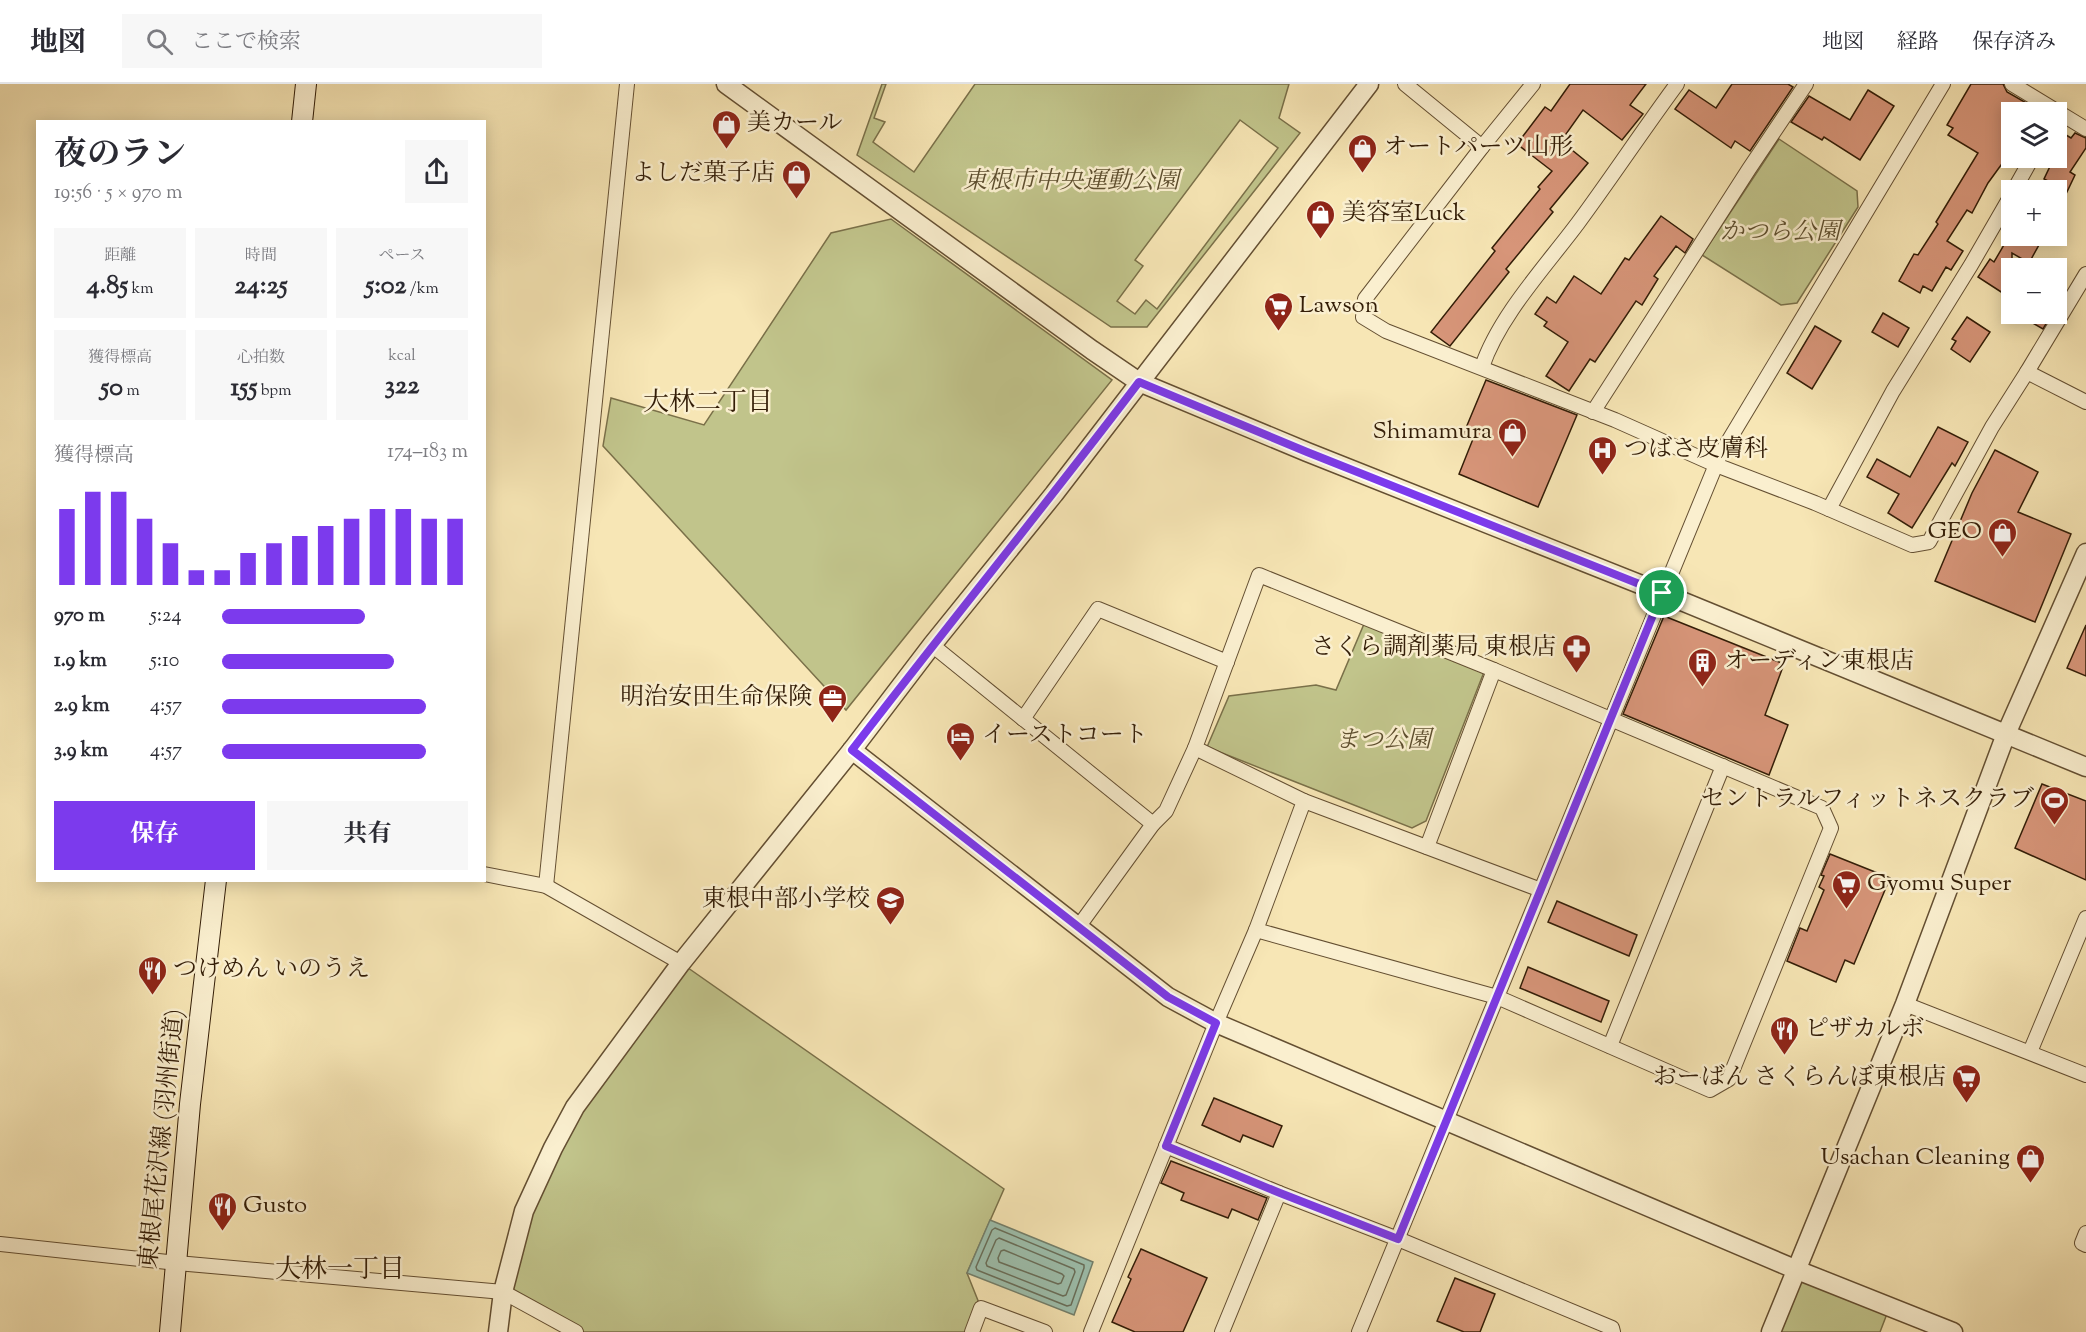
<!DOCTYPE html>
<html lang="ja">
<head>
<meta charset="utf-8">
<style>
  :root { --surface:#fff; --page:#f7f7f7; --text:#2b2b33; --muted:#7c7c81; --line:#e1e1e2; --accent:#7c3aed }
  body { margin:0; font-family:"Sorts Mill Goudy","Noto Serif JP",serif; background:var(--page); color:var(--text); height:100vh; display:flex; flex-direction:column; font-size:22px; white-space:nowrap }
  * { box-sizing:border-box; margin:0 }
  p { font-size:20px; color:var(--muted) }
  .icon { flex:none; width:33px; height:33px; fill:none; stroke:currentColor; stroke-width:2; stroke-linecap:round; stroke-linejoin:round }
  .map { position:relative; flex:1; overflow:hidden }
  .details { position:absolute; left:36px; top:36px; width:450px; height:762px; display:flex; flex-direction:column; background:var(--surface); border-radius:0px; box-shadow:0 3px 15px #0003 }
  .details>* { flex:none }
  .buttons { position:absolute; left:2001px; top:18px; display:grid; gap:12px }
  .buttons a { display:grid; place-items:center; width:66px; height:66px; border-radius:0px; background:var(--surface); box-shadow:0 3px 15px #0003; font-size:30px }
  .pin { position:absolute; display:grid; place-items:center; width:51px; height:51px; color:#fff; margin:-26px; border:3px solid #fff; border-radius:50%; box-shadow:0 2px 6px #0007 }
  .round { display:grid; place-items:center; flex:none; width:63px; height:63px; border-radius:0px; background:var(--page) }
  .overview { display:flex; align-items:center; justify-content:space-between; height:102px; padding:0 18px }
  h1 { font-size:33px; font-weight:700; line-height:45px }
  .metrics { display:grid; grid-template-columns:repeat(3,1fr); gap:9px; height:102px; padding:6px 18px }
  .metrics div { display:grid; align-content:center; border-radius:0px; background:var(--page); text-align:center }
  .metrics b { font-size:26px; font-weight:700 }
  .metrics small { font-size:16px; font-weight:400 }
  .metrics p { font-size:16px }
  .chart { height:168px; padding:12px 18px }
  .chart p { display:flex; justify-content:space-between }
  .chart svg { width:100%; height:108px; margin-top:6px; stroke:var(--accent); stroke-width:6 }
  .primary-button { display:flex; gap:12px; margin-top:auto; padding:12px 18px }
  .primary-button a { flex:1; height:69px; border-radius:0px; background:var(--accent); color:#fff; font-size:24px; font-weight:700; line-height:69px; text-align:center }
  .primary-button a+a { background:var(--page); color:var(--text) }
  ul { padding:0 18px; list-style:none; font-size:20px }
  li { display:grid; grid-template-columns:96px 72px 1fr; align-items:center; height:45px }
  li i { height:15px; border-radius:8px; background:var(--accent) }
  header { display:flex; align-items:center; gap:36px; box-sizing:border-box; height:84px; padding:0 30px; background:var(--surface); border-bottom:2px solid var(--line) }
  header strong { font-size:28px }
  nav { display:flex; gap:33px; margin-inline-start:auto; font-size:21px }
  .search { width:420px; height:54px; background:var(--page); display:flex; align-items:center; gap:15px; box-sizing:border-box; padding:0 21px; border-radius:0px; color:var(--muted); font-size:22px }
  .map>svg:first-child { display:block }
  .green { fill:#c1c48b; stroke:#7a7049; stroke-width:1.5; fill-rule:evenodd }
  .water { fill:#9dc0ae; stroke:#737f6b; stroke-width:1.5 }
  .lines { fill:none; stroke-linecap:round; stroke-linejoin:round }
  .shore { stroke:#686e5a; stroke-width:1.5 }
  .building { fill:#d79579; stroke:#331d07; stroke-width:1.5 }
  .minor-casing { stroke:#644f32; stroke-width:16 }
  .tertiary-casing { stroke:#644f32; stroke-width:21 }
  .secondary-casing { stroke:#331d07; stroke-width:22 }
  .minor { stroke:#faefcf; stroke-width:14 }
  .tertiary { stroke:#faefcf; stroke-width:18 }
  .secondary { stroke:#faefcf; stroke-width:20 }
  .route-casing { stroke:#fff; stroke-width:12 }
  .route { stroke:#7c3aed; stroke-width:8 }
  .labels { text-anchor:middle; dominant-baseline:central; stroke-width:5; stroke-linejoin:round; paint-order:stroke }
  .poi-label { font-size:24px; fill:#331d07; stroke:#faefcf; text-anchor:start }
  .park-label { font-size:24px; font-style:italic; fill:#5e4f2f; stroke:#faefcf }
  .street-label { font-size:24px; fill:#331d07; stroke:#faefcf }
  .neighbourhood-label { font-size:26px; fill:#331d07; stroke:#faefcf }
</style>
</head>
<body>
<header>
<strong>地図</strong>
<div class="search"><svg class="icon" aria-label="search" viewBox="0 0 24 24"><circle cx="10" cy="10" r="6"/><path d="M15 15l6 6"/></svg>ここで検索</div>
<nav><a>地図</a><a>経路</a><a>保存済み</a></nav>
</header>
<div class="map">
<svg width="2086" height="1248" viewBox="0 0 2086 1248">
  <rect width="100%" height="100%" fill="#f7e6b5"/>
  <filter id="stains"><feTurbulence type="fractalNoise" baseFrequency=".00333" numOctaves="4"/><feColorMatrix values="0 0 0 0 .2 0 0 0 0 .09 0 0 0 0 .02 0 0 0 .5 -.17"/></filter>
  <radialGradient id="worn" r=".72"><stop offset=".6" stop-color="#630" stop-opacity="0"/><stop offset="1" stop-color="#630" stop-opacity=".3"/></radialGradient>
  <g class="green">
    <path d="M882,0H886L874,34L885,38L873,58L914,88L975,0H1289L1279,34L1300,49L1147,243H1111L857,71ZM1240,36L1278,64L1157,225L1146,216L1135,230L1117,217L1143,182L1135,176Z"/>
    <path d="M1779,55L1857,107L1858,123L1797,219L1781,221L1702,171Z"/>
    <path d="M891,135L1112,296L846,626L603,362L611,314L704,341L831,149Z"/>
    <path d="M1364,540L1484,588L1426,737L1412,744L1207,663L1229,612L1316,601L1336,606Z"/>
    <path d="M681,879L1004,1105L967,1189L981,1224L972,1248H576L503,1208L553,1064Z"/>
    <path d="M1797,1186L1890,1222L1880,1248H1771Z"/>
  </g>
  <path class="water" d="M990,1136L1093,1178L1074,1231L967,1189Z"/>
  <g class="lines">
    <g class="shore">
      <path d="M995,1144L1084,1181V1184L1071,1221L1067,1222L977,1186L976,1183L992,1146Z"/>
      <path d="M999,1154L1074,1185L1075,1188L1066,1211L1063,1212L987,1182L986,1179L996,1156Z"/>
      <path d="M1004,1166L1062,1190L1064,1192L1061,1199L1058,1200L999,1178L998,1174L1001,1167Z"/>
    </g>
  </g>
  <g class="building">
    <path d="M1570,0H1646L1630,21L1643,30L1622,56L1583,26L1561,57L1588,79L1550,125L1553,128L1506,185L1509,188L1450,262L1431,248L1495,167L1492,164L1540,105L1538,103L1552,87L1517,60L1545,23L1551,27Z"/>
    <path d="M1732,0H1788L1793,3L1750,67L1735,57L1731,64L1675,25L1689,6L1716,24Z"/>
    <path d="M1971,0H2003L2007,8L2042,28H2012V66L1988,99L1972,129L1967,126L1947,157L1963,167L1951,186L1946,183L1932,207L1923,202L1920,209L1899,197L1914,170L1918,171L1938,140L1936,138L1978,69L1948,51L1953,44L1947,41Z"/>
    <path d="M1868,6L1894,22L1860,76L1824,53L1822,56L1791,38L1809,12L1850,36Z"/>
    <path d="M2061,48L2071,54L2075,49L2086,54V64L2070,88L2075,91L2056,131V101L2044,95L2054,74H2056V55Z"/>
    <path d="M1661,132L1693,155L1685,169L1676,162L1654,192L1658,195L1642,221L1636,217L1595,278L1590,275L1569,307L1546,292L1568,258L1544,242L1547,238L1535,230L1547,213L1556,219L1574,192L1601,210L1625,174L1629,176Z"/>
    <path d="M2012,147V152H2026L2040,159L2029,179L2012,169V215L1978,193L1990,175L1994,178Z"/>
    <path d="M1883,229L1909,244L1898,263L1872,248Z"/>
    <path d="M2017,230H2052L2043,245Z"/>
    <path d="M1967,233L1990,248L1970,278L1951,265L1956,257L1952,255Z"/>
    <path d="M1815,242L1841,257L1812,305L1787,289Z"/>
    <path d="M1486,296L1577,331L1538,423L1459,390L1473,355L1463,351Z"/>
    <path d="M1938,343L1968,358L1955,382L1952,379L1912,444L1888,429L1899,410L1867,393L1877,375L1910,393Z"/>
    <path d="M1995,366L2038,388L2018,428L2071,450L2035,538L1935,497L1972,409Z"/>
    <path d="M1664,532L1784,580L1765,631L1788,641L1769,691L1623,630Z"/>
    <path d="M2086,541V592L2067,584Z"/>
    <path d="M2042,700L2086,717V796L2015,764Z"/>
    <path d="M1830,770L1890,794L1854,880L1845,876L1836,898L1787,877L1800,844L1807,847L1824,806L1819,803L1824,792L1821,791Z"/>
    <path d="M1557,817L1637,851L1629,872L1548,838Z"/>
    <path d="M1528,883L1609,917L1601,938L1520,904Z"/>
    <path d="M1214,1014L1282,1042L1273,1063L1243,1051L1240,1058L1202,1041Z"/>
    <path d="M1171,1077L1267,1114L1258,1136L1232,1125L1228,1134L1181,1116L1184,1109L1161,1099Z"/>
    <path d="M1141,1165L1207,1194L1183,1248H1135L1112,1238L1131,1195L1128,1193Z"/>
    <path d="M1455,1194L1495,1210L1480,1248H1464L1437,1237Z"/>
  </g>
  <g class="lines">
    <defs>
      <g id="minor">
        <path d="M1405,0L1482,63"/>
        <path d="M1533,0L1482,63L1365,215L1363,233L1386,247L1615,336L1716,381L1815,419L1912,461L1929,458L1992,343L2027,288L2086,318"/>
        <path d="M2012,0L2086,45"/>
        <path d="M2014,106L2032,74"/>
        <path d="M1482,283C1499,232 1546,182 1578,139C1612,93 1643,46 1677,0"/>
        <path d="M2027,288L2086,190"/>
        <path d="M1593,328L1749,85L1806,0"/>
        <path d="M1829,425L1893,307L1971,181L2012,110"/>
        <path d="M932,561L1153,740L1079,842"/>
        <path d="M1023,635L1098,525L1227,578"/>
        <path d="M1304,717L1195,664L1259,491L1494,586L1427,763"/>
        <path d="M1153,740L1166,727L1195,664"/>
        <path d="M484,790L546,802L681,879"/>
        <path d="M546,802L627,0"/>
        <path d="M1256,846L1304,717L1541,806"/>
        <path d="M1905,920L2086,991"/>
        <path d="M1610,962L1723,682"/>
        <path d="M2030,968L2086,834"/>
        <path d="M1166,1062L1279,1109L1222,1248"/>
        <path d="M1279,1109L1398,1155L1612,1244L1613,1248"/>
        <path d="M2086,1149L2082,1159L2086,1161"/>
        <path d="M0,1160L177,1179L503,1208L576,1248"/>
        <path d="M972,1248L981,1224L1045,1248"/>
        <path d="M1091,1248L1216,939L1256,846L1497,913L1710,1006L1729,995L1831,744L1822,724L1494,586"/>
        <path d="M1359,1248L1720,371L1943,0"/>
      </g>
      <g id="tertiary">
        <path d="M726,0L1092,266L1139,298L1307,368L1662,509L2086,683"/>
        <path d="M852,666L1168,913L1216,939L1797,1186L1953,1248"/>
        <path d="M498,1248L503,1208L524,1127L553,1064L575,1023L681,879L852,666L932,561L1054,410L1369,0"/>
        <path d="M1771,1248L1905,920L2006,650L2086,469"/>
      </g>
      <g id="secondary">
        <path d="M302,38L306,0"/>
        <path d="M170,1248L190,1020L216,796"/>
      </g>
    </defs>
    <use href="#minor" class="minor-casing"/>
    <use href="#tertiary" class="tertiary-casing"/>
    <use href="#secondary" class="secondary-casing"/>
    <use href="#minor" class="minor"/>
    <use href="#tertiary" class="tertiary"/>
    <use href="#secondary" class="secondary"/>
  </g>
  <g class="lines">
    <defs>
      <path id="route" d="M1139,298L1307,368L1662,509L1398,1155L1280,1109L1166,1062L1216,939L1168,913L852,666C947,542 1045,422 1139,298Z"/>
    </defs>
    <use href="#route" class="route-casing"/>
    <use href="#route" class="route"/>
  </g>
  <defs>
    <symbol id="shop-pin" viewBox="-11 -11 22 30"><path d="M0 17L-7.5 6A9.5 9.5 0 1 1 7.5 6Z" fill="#8f2418" stroke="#faefcf"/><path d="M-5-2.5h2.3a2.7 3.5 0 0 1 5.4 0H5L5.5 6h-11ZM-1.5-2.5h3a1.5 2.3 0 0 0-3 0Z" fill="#fff"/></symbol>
    <symbol id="supermarket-pin" viewBox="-11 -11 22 30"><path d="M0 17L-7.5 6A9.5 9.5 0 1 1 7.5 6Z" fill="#8f2418" stroke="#faefcf"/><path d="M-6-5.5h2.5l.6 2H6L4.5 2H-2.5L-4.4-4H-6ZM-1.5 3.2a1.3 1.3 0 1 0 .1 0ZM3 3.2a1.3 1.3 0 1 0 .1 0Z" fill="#fff"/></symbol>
    <symbol id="hospital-pin" viewBox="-11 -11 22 30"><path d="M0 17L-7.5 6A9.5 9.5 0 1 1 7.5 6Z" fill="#8f2418" stroke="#faefcf"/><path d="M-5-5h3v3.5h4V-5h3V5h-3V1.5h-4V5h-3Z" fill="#fff"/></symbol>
    <symbol id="pharmacy-pin" viewBox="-11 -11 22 30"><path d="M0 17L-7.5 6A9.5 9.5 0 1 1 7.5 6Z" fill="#8f2418" stroke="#faefcf"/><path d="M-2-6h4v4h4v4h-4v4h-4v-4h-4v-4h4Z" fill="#fff"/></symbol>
    <symbol id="building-pin" viewBox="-11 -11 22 30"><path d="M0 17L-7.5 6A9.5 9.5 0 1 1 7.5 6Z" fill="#8f2418" stroke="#faefcf"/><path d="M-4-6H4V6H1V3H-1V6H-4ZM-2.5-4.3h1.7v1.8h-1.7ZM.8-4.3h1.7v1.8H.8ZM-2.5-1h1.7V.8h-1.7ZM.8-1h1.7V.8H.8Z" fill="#fff"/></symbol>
    <symbol id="office-pin" viewBox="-11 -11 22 30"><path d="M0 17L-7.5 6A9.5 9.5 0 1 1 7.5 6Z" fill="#8f2418" stroke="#faefcf"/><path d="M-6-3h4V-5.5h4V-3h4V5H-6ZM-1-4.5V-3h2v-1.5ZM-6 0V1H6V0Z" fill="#fff"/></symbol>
    <symbol id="hotel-pin" viewBox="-11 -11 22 30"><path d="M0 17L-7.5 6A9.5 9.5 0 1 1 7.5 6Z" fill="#8f2418" stroke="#faefcf"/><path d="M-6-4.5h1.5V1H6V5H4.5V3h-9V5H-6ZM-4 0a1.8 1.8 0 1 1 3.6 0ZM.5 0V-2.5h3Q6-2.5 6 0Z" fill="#fff"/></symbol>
    <symbol id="stadium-pin" viewBox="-11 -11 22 30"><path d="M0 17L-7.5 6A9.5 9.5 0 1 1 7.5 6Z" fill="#8f2418" stroke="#faefcf"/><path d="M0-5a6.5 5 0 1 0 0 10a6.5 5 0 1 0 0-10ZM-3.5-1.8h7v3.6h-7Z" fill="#fff"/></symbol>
    <symbol id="school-pin" viewBox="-11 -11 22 30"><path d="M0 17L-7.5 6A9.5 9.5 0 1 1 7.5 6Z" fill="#8f2418" stroke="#faefcf"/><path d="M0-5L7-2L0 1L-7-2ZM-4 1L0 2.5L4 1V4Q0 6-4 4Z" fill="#fff"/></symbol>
    <symbol id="restaurant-pin" viewBox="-11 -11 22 30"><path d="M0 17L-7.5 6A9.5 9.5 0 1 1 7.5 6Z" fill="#8f2418" stroke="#faefcf"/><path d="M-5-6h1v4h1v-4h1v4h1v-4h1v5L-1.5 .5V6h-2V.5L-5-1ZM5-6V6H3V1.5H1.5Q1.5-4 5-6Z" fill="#fff"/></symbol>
  </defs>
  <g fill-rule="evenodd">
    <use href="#shop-pin" x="710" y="24" width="33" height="45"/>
    <use href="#shop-pin" x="1346" y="48" width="33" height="45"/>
    <use href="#shop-pin" x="780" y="74" width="33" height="45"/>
    <use href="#shop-pin" x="1304" y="114" width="33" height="45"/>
    <use href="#supermarket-pin" x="1262" y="206" width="33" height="45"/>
    <use href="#shop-pin" x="1496" y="332" width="33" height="45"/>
    <use href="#hospital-pin" x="1586" y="350" width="33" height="45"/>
    <use href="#shop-pin" x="1986" y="432" width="33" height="45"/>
    <use href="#pharmacy-pin" x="1560" y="548" width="33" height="45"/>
    <use href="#building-pin" x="1686" y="562" width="33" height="45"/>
    <use href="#office-pin" x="816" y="598" width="33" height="45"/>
    <use href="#hotel-pin" x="944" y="636" width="33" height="45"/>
    <use href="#stadium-pin" x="2038" y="700" width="33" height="45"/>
    <use href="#supermarket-pin" x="1830" y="784" width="33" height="45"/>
    <use href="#school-pin" x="874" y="800" width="33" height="45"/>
    <use href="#restaurant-pin" x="136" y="870" width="33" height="45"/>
    <use href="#restaurant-pin" x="1768" y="930" width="33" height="45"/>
    <use href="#supermarket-pin" x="1950" y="978" width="33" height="45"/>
    <use href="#shop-pin" x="2014" y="1058" width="33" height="45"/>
    <use href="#restaurant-pin" x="206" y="1106" width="33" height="45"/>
  </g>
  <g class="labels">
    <g class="poi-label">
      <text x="747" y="40">美カール</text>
      <text x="1383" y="64">オートパーツ山形</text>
      <text x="775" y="90" text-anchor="end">よしだ菓子店</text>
      <text x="1342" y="130">美容室Luck</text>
      <text x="1299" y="222">Lawson</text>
      <text x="1492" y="348" text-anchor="end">Shimamura</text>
      <text x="1624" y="366">つばさ皮膚科</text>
      <text x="1982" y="448" text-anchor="end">GEO</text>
      <text x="1556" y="564" text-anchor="end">さくら調剤薬局 東根店</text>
      <text x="1724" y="578">オーディン東根店</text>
      <text x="812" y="614" text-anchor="end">明治安田生命保険</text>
      <text x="982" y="652">イーストコート</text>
      <text x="2034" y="716" text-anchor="end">セントラルフィットネスクラブ</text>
      <text x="1867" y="800">Gyomu Super</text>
      <text x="870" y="816" text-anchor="end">東根中部小学校</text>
      <text x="173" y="886">つけめん いのうえ</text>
      <text x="1805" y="946">ピザカルボ</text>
      <text x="1946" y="994" text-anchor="end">おーばん さくらんぼ東根店</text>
      <text x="2010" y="1074" text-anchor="end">Usachan Cleaning</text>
      <text x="243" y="1122">Gusto</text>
    </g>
    <g class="park-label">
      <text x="1071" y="98">東根市中央運動公園</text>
      <text x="1780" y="149">かつら公園</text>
      <text x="1383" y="657">まつ公園</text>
    </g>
    <g class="street-label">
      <text transform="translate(163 1055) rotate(-84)">東根尾花沢線 (羽州街道)</text>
    </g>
    <g class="neighbourhood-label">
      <text x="708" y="319">大林二丁目</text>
      <text x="340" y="1186">大林一丁目</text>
    </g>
  </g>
  <rect width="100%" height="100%" filter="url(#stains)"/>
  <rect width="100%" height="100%" fill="url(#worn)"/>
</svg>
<div class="buttons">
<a><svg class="icon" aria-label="layers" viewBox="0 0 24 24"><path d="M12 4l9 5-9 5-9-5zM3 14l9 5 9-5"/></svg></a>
<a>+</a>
<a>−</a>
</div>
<div class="pin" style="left:1662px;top:509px;background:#1e9e55"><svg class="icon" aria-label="arrive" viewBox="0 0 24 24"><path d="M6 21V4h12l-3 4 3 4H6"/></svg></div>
<section class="details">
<div class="overview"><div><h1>夜のラン</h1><p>19:56 · 5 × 970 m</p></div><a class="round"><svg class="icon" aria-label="share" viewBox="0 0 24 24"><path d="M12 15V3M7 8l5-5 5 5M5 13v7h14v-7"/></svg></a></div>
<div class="metrics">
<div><p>距離</p><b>4.85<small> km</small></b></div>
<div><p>時間</p><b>24:25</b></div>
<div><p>ペース</p><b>5:02<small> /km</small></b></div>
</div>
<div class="metrics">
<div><p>獲得標高</p><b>50<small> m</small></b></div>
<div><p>心拍数</p><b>155<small> bpm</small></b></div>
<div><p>kcal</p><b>322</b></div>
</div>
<div class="chart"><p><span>獲得標高</span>174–183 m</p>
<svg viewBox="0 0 160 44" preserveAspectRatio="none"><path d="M5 44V13M15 44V6M25 44V6M35 44V17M45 44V27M55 44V38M65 44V38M75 44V31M85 44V27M95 44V24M105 44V20M115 44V17M125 44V13M135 44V13M145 44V17M155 44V17"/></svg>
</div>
<ul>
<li><b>970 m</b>5:24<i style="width:58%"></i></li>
<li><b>1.9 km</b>5:10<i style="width:70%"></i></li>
<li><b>2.9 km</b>4:57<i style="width:83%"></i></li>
<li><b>3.9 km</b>4:57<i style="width:83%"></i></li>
</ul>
<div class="primary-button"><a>保存</a><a>共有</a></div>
</section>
</div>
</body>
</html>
